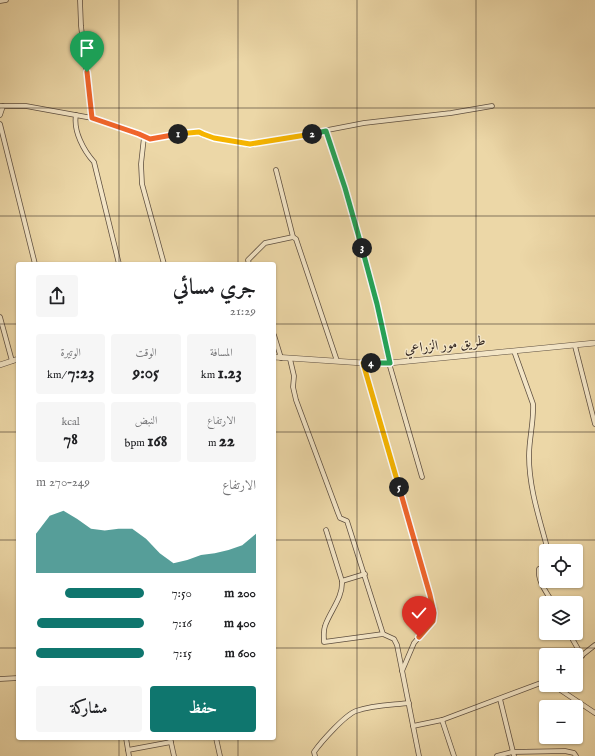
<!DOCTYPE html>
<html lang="ar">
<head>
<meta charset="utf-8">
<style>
  :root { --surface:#fff; --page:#f6f6f6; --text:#202124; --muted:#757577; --accent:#0f766e }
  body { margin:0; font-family:"IM FELL English",Amiri,serif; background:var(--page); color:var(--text); direction:rtl; height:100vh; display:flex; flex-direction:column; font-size:15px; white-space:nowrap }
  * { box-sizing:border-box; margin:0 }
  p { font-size:13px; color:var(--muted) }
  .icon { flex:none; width:22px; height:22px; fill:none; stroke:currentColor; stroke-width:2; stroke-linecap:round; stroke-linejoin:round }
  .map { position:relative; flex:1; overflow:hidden; direction:ltr }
  .side { position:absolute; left:16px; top:262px; width:260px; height:478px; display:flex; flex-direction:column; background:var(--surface); border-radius:4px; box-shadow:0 1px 3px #0004; direction:rtl }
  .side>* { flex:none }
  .controls { position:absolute; left:539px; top:544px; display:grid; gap:8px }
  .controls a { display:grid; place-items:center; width:44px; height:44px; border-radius:4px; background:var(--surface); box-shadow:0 1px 3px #0004; font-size:20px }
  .pin { position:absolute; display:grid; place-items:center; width:34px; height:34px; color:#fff; margin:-41px -17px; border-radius:50% 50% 50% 0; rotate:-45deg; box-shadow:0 0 4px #0007 }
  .pin .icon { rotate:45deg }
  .km { position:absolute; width:20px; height:20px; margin:-10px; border-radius:50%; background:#222; color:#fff; font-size:11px; line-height:20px; text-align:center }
  .round { display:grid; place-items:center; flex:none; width:42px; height:42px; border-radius:4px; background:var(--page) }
  .summary { display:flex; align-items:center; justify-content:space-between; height:68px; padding:0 20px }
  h1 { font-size:22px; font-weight:700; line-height:30px }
  .stats { display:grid; grid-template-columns:repeat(3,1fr); gap:6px; height:68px; padding:4px 20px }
  .stats div { display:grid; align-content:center; border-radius:4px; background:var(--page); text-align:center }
  .stats b { font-size:17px; font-weight:700 }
  .stats small { font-size:11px; font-weight:400 }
  .stats p { font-size:11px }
  .chart { height:112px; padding:8px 20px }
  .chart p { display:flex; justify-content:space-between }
  .chart svg { width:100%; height:72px; margin-top:4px; fill:var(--accent); opacity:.7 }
  .cta { display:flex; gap:8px; margin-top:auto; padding:8px 20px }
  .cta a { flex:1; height:46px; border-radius:4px; background:var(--accent); color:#fff; font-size:16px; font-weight:700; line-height:46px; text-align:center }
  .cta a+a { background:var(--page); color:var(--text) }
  ul { padding:0 20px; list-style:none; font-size:13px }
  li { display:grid; grid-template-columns:64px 48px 1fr; align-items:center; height:30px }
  li i { height:10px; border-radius:5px; background:var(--accent) }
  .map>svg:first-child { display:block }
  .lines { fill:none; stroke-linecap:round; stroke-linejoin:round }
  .minor-casing { stroke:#5e4f40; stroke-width:5.5 }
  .tertiary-casing { stroke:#5e4f40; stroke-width:6 }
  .minor { stroke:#f3e5c6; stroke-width:4 }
  .tertiary { stroke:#f3e5c6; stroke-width:5 }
  .split-1-casing { stroke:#fff; stroke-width:8 }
  .split-2-casing { stroke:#fff; stroke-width:8 }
  .split-3-casing { stroke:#fff; stroke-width:8 }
  .split-4-casing { stroke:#fff; stroke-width:8 }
  .split-5-casing { stroke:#fff; stroke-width:8 }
  .split-6-casing { stroke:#fff; stroke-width:8 }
  .split-1 { stroke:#f0652b; stroke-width:5 }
  .split-2 { stroke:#f5b400; stroke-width:5 }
  .split-3 { stroke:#22a559; stroke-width:5 }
  .split-4 { stroke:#22a559; stroke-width:5 }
  .split-5 { stroke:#f5b400; stroke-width:5 }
  .split-6 { stroke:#f0652b; stroke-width:5 }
  .grid { fill:none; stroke:#2e221d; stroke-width:1; stroke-opacity:0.55 }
  .labels { text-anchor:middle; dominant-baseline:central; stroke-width:3; stroke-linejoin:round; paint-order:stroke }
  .street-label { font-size:14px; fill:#2e221d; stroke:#f3e5c6 }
</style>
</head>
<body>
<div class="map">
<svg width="595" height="756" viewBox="0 0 595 756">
  <rect width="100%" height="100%" fill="#ecd7a7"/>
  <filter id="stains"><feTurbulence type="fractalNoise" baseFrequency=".005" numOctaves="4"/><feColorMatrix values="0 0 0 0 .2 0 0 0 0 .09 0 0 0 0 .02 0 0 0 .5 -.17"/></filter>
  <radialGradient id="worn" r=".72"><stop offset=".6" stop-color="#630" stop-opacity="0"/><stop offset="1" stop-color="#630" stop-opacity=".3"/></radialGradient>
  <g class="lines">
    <defs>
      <g id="minor">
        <path d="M80,0L81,26L92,118"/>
        <path d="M0,1L6,0"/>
        <path d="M0,106H26L92,118L139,134L150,139L190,132H199L203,135L214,138L250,145L364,123L451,113L492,106"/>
        <path d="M0,115L3,106"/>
        <path d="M76,115C73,131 84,151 94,162L119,264"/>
        <path d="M0,124L35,264"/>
        <path d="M326,131L345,188L377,304L389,363L422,477"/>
        <path d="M144,137L141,164L142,184L164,264"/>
        <path d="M276,170L293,237L296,239L337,361"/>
        <path d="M249,264L248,260L265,243L293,237"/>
        <path d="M0,317L12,361"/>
        <path d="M274,335L281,358"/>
        <path d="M575,346L595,424"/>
        <path d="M514,351L533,404C534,421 529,439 529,456C529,489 540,520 548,551"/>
        <path d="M290,359L294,376L293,387L296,400L338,513L340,518L347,521L383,634"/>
        <path d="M363,363L425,578L432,603L433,621L414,643L402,671"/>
        <path d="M326,530L342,581C343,598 330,611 325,626C323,631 324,637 324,642L383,634L394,639L397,645L419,756"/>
        <path d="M546,567L539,569C537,581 547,593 553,603"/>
        <path d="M342,581L365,574"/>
        <path d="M569,633L582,656"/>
        <path d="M576,660L595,645"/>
        <path d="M0,679L18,678"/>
        <path d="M553,685L595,713"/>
        <path d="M500,699L514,756"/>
        <path d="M442,720L454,756"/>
        <path d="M413,726L442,720L546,681"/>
        <path d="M126,738L129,756"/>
        <path d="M170,738L174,756"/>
        <path d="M216,738L220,756"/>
        <path d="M128,750L171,742"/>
        <path d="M315,756L314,752C321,742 345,715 356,711C373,705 392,705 409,703"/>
        <path d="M497,756L512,752L565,751L574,753L576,756"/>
      </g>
      <g id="tertiary">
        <path d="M274,357L363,363H389L595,343"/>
        <path d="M0,365L18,359"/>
      </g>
    </defs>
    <use href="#minor" class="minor-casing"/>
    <use href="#tertiary" class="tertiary-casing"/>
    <use href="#minor" class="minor"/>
    <use href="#tertiary" class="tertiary"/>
  </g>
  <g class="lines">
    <defs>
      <path id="split-1" d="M87,72L92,118L139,134L150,139L178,134"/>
      <path id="split-2" d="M178,134L199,132L203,134L214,138L250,144L312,134"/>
      <path id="split-3" d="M312,134L326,131L345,188L362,248"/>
      <path id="split-4" d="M362,248L377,304L390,363H371"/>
      <path id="split-5" d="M371,363H363L399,487"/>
      <path id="split-6" d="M399,487L430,595L434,613L433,621L419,637"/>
    </defs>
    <use href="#split-1" class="split-1-casing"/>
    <use href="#split-2" class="split-2-casing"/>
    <use href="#split-3" class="split-3-casing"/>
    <use href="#split-4" class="split-4-casing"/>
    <use href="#split-5" class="split-5-casing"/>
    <use href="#split-6" class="split-6-casing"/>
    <use href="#split-1" class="split-1"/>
    <use href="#split-2" class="split-2"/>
    <use href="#split-3" class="split-3"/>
    <use href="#split-4" class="split-4"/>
    <use href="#split-5" class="split-5"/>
    <use href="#split-6" class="split-6"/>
  </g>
  <path class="grid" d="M119,0V264M238,0V264M357,0V756M476,0V756M0,108H595M0,216H595M0,324H18M274,324H595M0,432H18M274,432H595M0,540H18M274,540H595M0,648H18M274,648H595M119,738V756M238,738V756"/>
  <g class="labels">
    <g class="street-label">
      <text transform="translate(445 345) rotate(-6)">طريق مور الزراعي</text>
    </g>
  </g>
  <rect width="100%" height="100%" filter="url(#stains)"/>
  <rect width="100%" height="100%" fill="url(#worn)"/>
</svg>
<div class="controls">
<a><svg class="icon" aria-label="locate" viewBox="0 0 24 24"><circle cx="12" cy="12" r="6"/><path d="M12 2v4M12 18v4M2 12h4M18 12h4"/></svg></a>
<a><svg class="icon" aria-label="layers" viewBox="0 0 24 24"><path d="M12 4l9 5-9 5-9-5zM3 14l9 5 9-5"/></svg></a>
<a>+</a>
<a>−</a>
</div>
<div class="pin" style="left:87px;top:72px;background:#1e9e55"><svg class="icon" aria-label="arrive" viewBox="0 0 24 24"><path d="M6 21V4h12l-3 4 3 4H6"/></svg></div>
<div class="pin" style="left:419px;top:637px;background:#d93025"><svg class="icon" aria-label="check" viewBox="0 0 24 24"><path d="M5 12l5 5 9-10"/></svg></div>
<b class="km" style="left:178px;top:134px">1</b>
<b class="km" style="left:312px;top:134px">2</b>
<b class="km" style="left:362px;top:248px">3</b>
<b class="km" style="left:371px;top:363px">4</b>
<b class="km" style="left:399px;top:487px">5</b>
<section class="side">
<div class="summary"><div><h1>جري مسائي</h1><p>21:29</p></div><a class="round"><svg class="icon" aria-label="share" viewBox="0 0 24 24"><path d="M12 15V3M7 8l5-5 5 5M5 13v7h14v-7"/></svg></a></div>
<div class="stats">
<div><p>المسافة</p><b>1.23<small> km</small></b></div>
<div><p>الوقت</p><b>9:05</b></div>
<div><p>الوتيرة</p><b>7:23<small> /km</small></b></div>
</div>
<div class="stats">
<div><p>الارتفاع</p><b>22<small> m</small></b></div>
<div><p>النبض</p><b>168<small> bpm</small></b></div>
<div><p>kcal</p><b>78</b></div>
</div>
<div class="chart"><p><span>الارتفاع</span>249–270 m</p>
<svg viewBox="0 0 160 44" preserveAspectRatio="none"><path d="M0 44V20L10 9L20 6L30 11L40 17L50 18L60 17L70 17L80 23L90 32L100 38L110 36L120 33L130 32L140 30L150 27L160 20V44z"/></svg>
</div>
<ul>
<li><b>200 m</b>7:50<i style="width:73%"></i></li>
<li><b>400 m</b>7:16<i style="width:99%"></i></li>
<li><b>600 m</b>7:15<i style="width:100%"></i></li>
</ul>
<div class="cta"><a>حفظ</a><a>مشاركة</a></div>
</section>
</div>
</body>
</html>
